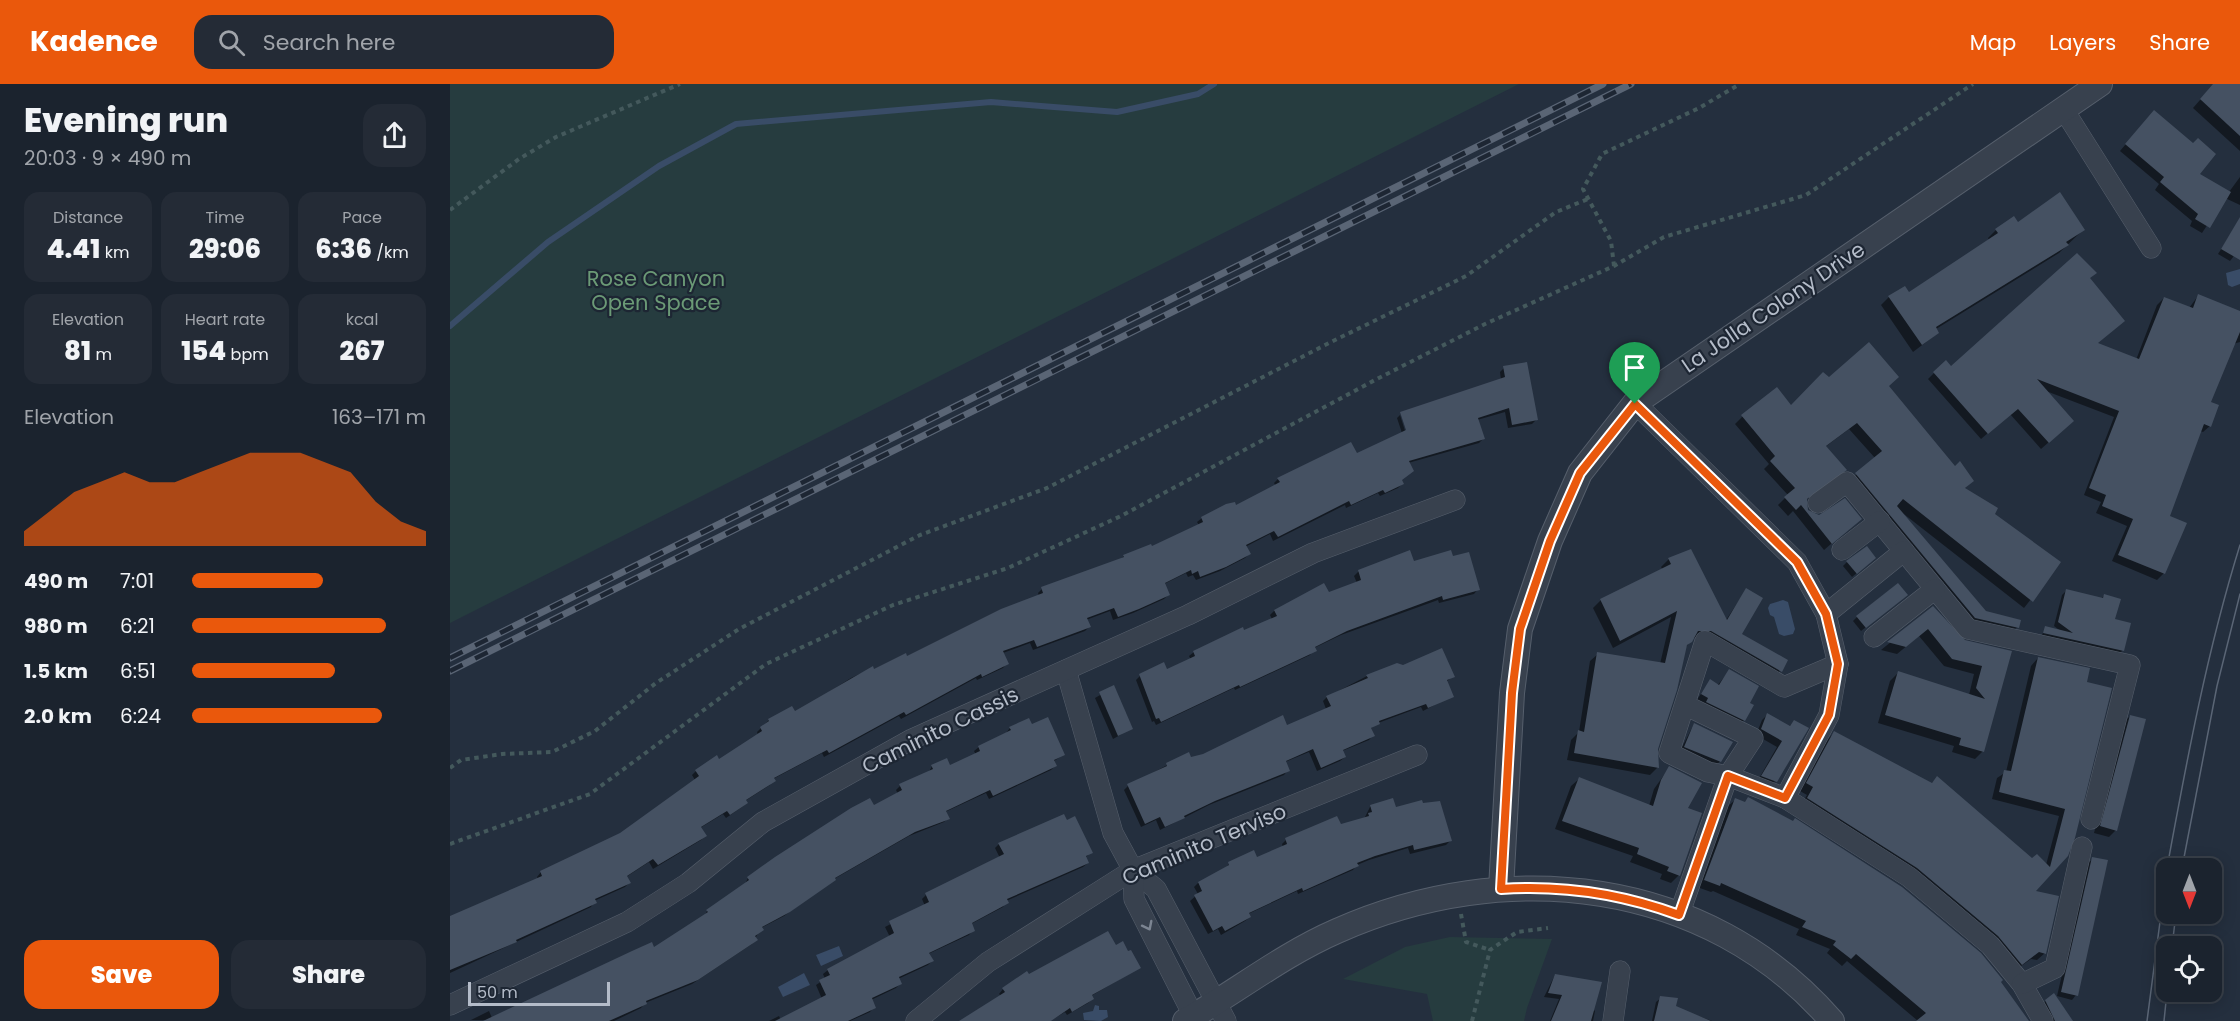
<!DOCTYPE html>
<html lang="en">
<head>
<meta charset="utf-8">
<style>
  :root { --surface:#1b232e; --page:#242b36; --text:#f1f3f6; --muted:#a0a4aa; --line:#39404a; --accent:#ea580c }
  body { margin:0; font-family:Poppins,sans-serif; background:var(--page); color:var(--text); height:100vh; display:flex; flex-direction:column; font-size:22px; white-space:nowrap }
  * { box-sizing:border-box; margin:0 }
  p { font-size:20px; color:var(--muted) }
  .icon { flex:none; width:33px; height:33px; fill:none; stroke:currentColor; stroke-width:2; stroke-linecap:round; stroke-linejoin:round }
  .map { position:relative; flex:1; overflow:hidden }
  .side { display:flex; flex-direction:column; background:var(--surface); width:450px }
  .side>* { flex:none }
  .needle { width:39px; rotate:180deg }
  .controls { position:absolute; left:1706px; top:774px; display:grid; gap:12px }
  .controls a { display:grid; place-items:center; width:66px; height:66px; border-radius:12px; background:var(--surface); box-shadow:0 3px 15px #0003,0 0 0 2px var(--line); font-size:30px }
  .scale { position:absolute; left:18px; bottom:15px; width:142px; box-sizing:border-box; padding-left:6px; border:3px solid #b4bcc9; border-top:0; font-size:16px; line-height:21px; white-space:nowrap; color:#b4bcc9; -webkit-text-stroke:4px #1d2633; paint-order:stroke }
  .pin { position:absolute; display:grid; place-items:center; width:51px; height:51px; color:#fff; margin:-62px -26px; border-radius:50% 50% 50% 0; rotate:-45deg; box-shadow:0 0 6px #0007 }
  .pin .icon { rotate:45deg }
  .round { display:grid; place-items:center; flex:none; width:63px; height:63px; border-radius:18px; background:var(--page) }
  .head { display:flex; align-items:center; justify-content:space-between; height:102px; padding:0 24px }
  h1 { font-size:33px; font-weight:800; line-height:45px }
  .metrics { display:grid; grid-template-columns:repeat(3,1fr); gap:9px; height:102px; padding:6px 24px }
  .metrics div { display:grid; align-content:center; border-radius:15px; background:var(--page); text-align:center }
  .metrics b { font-size:26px; font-weight:800 }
  .metrics small { font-size:16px; font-weight:400 }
  .metrics p { font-size:16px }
  .chart { height:168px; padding:12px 24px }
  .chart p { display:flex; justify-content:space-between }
  .chart svg { width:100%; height:108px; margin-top:6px; fill:var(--accent); opacity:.7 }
  .cta { display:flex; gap:12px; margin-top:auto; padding:12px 24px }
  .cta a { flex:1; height:69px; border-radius:18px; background:var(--accent); color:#fff; font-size:24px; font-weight:800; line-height:69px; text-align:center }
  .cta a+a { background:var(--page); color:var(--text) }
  ul { padding:0 24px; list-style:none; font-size:20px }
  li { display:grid; grid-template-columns:96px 72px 1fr; align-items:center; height:45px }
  li i { height:15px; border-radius:8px; background:var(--accent) }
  header { display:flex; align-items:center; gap:36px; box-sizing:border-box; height:84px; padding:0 30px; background:var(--accent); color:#fff }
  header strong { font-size:28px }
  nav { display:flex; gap:33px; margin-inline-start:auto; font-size:21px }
  .search { width:420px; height:54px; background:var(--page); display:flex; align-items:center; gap:15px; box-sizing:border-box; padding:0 21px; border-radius:18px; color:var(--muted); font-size:22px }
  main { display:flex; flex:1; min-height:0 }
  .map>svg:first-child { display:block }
  .green { fill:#263c3f }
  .water { fill:#394c67 }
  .shadow { fill:#0007 }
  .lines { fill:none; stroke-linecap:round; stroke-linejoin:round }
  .stream { stroke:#394c67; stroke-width:6 }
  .building { fill:#455162 }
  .minor-casing { stroke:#565f6c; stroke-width:21 }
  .tertiary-casing { stroke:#565f6c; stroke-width:26 }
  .path { stroke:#44595c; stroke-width:4; stroke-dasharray:4.5 4.5; stroke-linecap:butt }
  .minor { stroke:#38414e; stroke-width:20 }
  .tertiary { stroke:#38414e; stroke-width:24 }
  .tram { stroke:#5a6575; stroke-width:1.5 }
  .rail-casing { stroke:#5a6575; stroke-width:7 }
  .rail { stroke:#1d2633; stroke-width:4.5; stroke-dasharray:14; stroke-linecap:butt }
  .oneway { stroke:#7c8592 }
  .route-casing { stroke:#fff; stroke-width:12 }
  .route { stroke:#ea580c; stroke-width:8 }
  .labels { text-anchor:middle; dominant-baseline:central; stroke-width:4.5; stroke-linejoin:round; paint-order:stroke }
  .park-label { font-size:21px; fill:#6b9a76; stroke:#1d2633 }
  .street-label { font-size:21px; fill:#b4bcc9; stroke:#1d2633 }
</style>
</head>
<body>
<header>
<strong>Kadence</strong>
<div class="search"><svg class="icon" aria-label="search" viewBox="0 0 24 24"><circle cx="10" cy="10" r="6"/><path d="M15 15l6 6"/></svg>Search here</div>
<nav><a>Map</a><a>Layers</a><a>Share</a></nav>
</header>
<main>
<section class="side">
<div class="head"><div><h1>Evening run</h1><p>20:03 · 9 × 490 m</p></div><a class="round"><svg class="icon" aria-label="share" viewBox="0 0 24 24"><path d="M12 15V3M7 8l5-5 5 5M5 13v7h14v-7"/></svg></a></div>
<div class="metrics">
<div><p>Distance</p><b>4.41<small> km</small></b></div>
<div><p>Time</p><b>29:06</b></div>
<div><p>Pace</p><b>6:36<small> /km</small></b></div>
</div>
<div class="metrics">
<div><p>Elevation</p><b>81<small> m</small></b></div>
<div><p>Heart rate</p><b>154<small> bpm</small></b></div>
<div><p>kcal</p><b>267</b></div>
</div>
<div class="chart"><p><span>Elevation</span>163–171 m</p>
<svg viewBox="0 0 160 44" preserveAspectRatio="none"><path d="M0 44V38L10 30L20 22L30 18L40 14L50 18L60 18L70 14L80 10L90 6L100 6L110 6L120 10L130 14L140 26L150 34L160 38V44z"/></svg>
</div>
<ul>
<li><b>490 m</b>7:01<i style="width:56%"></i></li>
<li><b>980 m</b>6:21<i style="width:83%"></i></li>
<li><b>1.5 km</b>6:51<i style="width:61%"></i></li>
<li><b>2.0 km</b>6:24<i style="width:81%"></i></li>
</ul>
<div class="cta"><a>Save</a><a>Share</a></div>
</section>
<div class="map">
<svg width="1790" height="937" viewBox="0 0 1790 937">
  <rect width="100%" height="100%" fill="#242f3e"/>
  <g class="green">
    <path d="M0,0H1069L0,539Z"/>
    <path d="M1000,853L1102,855L1077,924L1074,937H983L977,910L893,895L955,863Z"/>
  </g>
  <g class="water">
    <path d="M1790,185V200L1782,203L1778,201L1776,189Z"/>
    <path d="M1333,516L1338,518L1345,545L1343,550L1334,552L1329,550L1324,533L1320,531L1318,524L1320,520Z"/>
    <path d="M389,862L393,872L371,882L366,871Z"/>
    <path d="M354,889L360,901L333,913L328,903Z"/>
    <path d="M645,921L649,922V926H657L658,933L651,937L634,936L633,929L643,927Z"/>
  </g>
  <g class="shadow">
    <path d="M1764,0H1790V67L1743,24Z"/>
    <path d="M1698,34L1747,90L1779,108L1790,93V121L1775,114L1752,149L1740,142L1742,137L1705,106L1709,100L1670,67Z"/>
    <path d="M1568,140L1633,146L1609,169L1486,245L1488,249L1463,268L1431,221L1439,213L1459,210L1539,156L1538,154L1546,146Z"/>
    <path d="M1784,145L1790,149V164L1780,177L1768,170Z"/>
    <path d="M1638,195L1646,260L1686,276L1707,221L1714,214L1739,224L1748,212L1790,229V258L1783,260L1759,318L1760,342L1753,348L1750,347L1718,433L1714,489L1707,496L1662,477L1677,442L1646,429L1651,418L1634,411L1664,333L1596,307L1616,343L1591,365L1560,330L1531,355L1478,295L1484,289L1501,284Z"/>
    <path d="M1054,284L1086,336L1082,340L1058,344L1055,328L1027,336L1033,355L1029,359L958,379L951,396L952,400L948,404L930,412L928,409L896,424L895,421L823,457L820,450L795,463L799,470L795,474L770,487L746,496L743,491L738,493L736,489L714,500L718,511L714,515L683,529L663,536L660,527L636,536L639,543L635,547L583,566L580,559L553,569L557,579L553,584L527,596L526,594L451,635L449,632L374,673L372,669L323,695L320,701L295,717L297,719L292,723L276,734L273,730L250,744L255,751L251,756L203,785L199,778L176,793L179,799L175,803L144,817L141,823L0,889V834L88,795L87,793L91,788L171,751L245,696L242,691L246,687L269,677L308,651L307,648L319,636L344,630L401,594L422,584L424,588L457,574L589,512L588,509L592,505L670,476L674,472L702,464L749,441L747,438L752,434L785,423L826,402L824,399L828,395L906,371L952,349L947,334L950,331L957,353L1051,296L1050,288Z"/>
    <path d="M1379,295L1437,302L1504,384L1522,397L1514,405L1543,431L1609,479L1574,524L1450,427L1536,528L1567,543L1560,551L1517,541L1399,397L1425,374L1399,345L1375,363L1387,393L1356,416L1357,426L1369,433L1410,435L1374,466L1343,427L1338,432L1328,421L1338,411L1314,385L1319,380L1285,340L1292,333L1341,324Z"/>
    <path d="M959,468L963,479L1002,474L1028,505L1024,510L989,519L988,516L891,551L864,564L860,571L785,606L784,604L706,641L704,637L702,638L686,596L690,592L717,587L741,576L739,572L744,568L822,535L820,531L824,527L874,501L878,510L907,499L904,492L908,488Z"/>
    <path d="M1219,475L1276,536L1296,506L1290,551L1330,587L1323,594L1253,554H1243L1235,564L1206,665L1208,683L1200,691L1117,676L1121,656L1129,648L1140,577L1148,570L1210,580L1221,533L1163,564L1143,524L1151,516L1213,486L1211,483Z"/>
    <path d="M1397,478H1420L1402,493L1393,482Z"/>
    <path d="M1616,507L1651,515L1654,512L1672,567L1668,571L1590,554L1596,544L1612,548L1604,542L1612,511Z"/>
    <path d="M1452,515L1411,547L1403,537L1407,533Z"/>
    <path d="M1483,524L1514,558L1560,568L1533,667L1525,675L1502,668L1504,662L1428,639L1440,597L1448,589L1519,611L1524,590L1494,582L1469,552L1447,570L1431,566Z"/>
    <path d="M1588,574L1624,753L1583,808L1595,869L1587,876L1581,875L1564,887L1541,859L1351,721L1357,711L1350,707L1377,656L1385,648L1481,700L1487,694L1582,776L1596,781L1609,732L1542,715L1547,694L1556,688L1581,582Z"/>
    <path d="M1279,587L1298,619L1294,636L1287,643L1246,617L1260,597L1267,602Z"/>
    <path d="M917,592H1003L996,598L1002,612L973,627L971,623L928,639L920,645L923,651L919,656L892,667L895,673L890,677L867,687L859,668L835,678L838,686L834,691L759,721L710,746L706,736L691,743L674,706L678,702L738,670L741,675L836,643L876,625L873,617L877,613Z"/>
    <path d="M664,603L681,645L663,655L645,614Z"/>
    <path d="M1317,631L1339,643L1344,637L1357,644L1334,686L1320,703L1307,698L1327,663L1306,651L1312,636Z"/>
    <path d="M1680,632L1666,746L1659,753L1644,749L1673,639Z"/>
    <path d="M1244,640L1270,677L1266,682L1230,667Z"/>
    <path d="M581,642L613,671L604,677L605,682L601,686L539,715L536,709L495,728L498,734L494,738L459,752L384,795L334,832L311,844L302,860L242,900L195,919L191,924L164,937L21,936L39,927L42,934L203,866L254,833L257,827L295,800L298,794L448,710L446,706L450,702L479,688L482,682L500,683L526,671L524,667L529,663L556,649L560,644Z"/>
    <path d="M1219,684L1235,724L1229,791L1221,799L1210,795L1212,790L1180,778L1183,772L1105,745L1121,702L1129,695L1199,722L1204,705Z"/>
    <path d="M942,716L945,725L1000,757L996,761L960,770L958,764L919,776L907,781L903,786L848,810L847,807L798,830L800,833L795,837L771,851L768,845L758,850L740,817L748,810L744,803L748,799L775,785L779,780L807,775L833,763L832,760L836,756L914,735L920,723Z"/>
    <path d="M1285,716L1549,898L1577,937H1468L1397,877L1392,882L1377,869L1380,865L1346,851L1349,845L1263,807L1261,808L1247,803L1277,723Z"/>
    <path d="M549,760L641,768L635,774L638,779L633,783L556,817L553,823L521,840L523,846L519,851L478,870L482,877L478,881L448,895L450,900L446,904L421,916L424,923L420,928L400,937H319L329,932L331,936L372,915L366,901L375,895L373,890L378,886L440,853L435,843L475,822L472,815L476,811L550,774L545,764Z"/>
    <path d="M1643,775L1626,911L1622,916L1607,912L1638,779Z"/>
    <path d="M665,863L689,884L641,912L642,915L638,919L617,931L615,928L600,937H514L551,912L549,910L553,905L578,892Z"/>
    <path d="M1105,891L1145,927L1143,937H1100L1109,915L1094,913Z"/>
    <path d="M1211,914L1224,923L1262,937H1202L1206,918Z"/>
    <path d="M1596,917L1621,937H1600L1591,921Z"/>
  </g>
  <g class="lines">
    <path class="stream" d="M0,242L98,158L209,82L286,40L541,18L667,28L748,10L764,0"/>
  </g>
  <g class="building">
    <path d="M1763,0H1790V52L1750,15Z"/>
    <path d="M1704,26L1743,59L1748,54L1766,70L1750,90L1781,108L1760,144L1745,135L1748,130L1710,98L1714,93L1675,60Z"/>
    <path d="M1610,108L1635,146L1616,158L1619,161L1486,243L1489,249L1472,261L1438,212L1455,202L1459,208L1548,149L1545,145L1564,132L1568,138Z"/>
    <path d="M1790,133V176L1771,165Z"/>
    <path d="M1627,169L1647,189L1640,194L1675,237L1648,259L1689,275L1714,213L1743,224L1748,210L1790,227V248L1761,318L1769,321L1761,343L1754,340L1720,432L1737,439L1715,490L1668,471L1683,435L1652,422L1656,411L1639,404L1669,327L1587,295L1624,337L1599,359L1568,325L1538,350L1483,288L1496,276L1501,282Z"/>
    <path d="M1419,258L1449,293L1439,302L1505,382L1510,377L1524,397L1515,404L1548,424L1545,430L1611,478L1583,518L1453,415L1447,422L1536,527L1571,536L1569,544L1525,534L1405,389L1432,367L1407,339L1376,362L1397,386L1357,415L1358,426L1369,431L1395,414L1412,435L1382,460L1351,421L1346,426L1334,413L1345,404L1320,377L1325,372L1291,331L1327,303L1341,321L1373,288L1379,293Z"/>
    <path d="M1077,278L1088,336L1062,341L1059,324L1028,334L1035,355L959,377L964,387L952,396L954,400L935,409L933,406L901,421L899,417L828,453L824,447L796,461L801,470L776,483L750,493L748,487L742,490L741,486L715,499L720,511L689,525L668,533L664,524L637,534L641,543L587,563L584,556L553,567L559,580L532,593L531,590L456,631L454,628L379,669L377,666L324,694L326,697L296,716L298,719L280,731L277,727L251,743L257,752L208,781L203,775L177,792L181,799L145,815L147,819L66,856L67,858L0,886V832L92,792L90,787L170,749L249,692L245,686L267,671L269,675L312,647L310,643L319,637L318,635L342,622L345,627L423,582L424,585L456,569L457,572L551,525L593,509L591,503L674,473L673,471L701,460L702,462L753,438L751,433L776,420L785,418L786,421L830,398L827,394L901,358L907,369L956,346L950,328L1055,293L1053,282Z"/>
    <path d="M1417,462L1426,474L1407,490L1396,477Z"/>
    <path d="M1241,465L1277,536L1296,504L1313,514L1292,550L1338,576L1332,588L1261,547H1248L1242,558L1237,561L1227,606L1208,665L1209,684L1124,669L1128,646L1134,648L1147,568L1215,579L1227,527L1170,557L1150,515L1221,480L1218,474Z"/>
    <path d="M960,466L964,477L1001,466L1003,472L1019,468L1030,506L993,516L992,512L897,547L865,563L867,567L790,603L789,601L711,638L709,634L706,635L689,590L714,578L717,585L745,572L743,567L793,543L794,546L827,532L824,526L874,499L879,508L911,496L908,486Z"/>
    <path d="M1448,499L1458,511L1416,544L1406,532Z"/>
    <path d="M1616,505L1653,514L1654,510L1671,515L1665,535L1681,539L1674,567L1593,549L1595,542L1623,549L1608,538Z"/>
    <path d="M1483,522L1515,556L1562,567L1534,668L1509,661L1511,654L1435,631L1448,587L1535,615L1526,604L1532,582L1502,575L1478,545L1456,563L1437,558Z"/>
    <path d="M992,564L1005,593L997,596L1004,613L978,624L976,620L929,637L930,640L921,644L925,652L893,666L896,673L871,684L863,665L836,677L840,687L765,717L734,732L735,734L715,743L710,733L695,740L677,700L717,682L716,679L739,668L741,673L753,670L833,631L837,641L881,622L876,612L918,594L916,591L947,579L953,581Z"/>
    <path d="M1588,573L1640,584L1637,598L1662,604L1625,754L1618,772L1586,807L1609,812L1596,870L1589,868L1572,881L1548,852L1467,784L1357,714L1363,703L1356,699L1384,647L1482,699L1487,692L1582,774L1587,770L1600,783L1615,725L1549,708L1554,686L1561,687Z"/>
    <path d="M1279,585L1309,602L1300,619L1304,621L1295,637L1256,618L1258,614L1251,610L1260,595L1269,601Z"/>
    <path d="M664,601L683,645L668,652L649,608Z"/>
    <path d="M1317,629L1340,642L1344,636L1359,644L1327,698L1311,692L1332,657L1311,645Z"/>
    <path d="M1680,631L1696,635L1667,747L1650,742Z"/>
    <path d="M598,633L615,671L604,676L607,682L543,712L540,706L496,727L500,735L465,748L385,794L386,796L340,828L312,843L314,846L305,852L308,856L248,896L196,917L197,920L159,937H33L182,867L202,858L204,863L258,828L256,826L299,796L297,793L325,773L401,724L420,714L424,721L452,706L449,700L483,685L481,681L497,674L500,681L530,667L528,662L561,646L559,643L579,634L582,640Z"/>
    <path d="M1244,639L1283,658L1271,678L1234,663Z"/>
    <path d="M1219,682L1252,699L1238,724L1252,729L1230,792L1217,787L1219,783L1187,770L1189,764L1112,737L1129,693L1203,722L1211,696Z"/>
    <path d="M1298,713L1343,737L1345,734L1452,803L1531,869L1553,896L1551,898L1579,937H1466L1476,929L1406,870L1401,875L1383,861L1386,857L1352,843L1356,837L1271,799L1270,802L1254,796L1285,714L1295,718Z"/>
    <path d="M943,714L946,723L972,716L973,719L990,717L1002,757L964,766L963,761L925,772L907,779L909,782L853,807L852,804L799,829L801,833L775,847L772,842L763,847L744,811L752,807L748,798L779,781L778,778L804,766L807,773L837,760L835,754L887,732L891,740L919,732L918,729L922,728L920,721Z"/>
    <path d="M614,730L617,736L625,732L643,769L636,772L639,779L557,815L559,819L522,839L525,847L479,869L484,877L449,893L452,900L422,914L426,924L398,937H325L376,911L369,896L380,891L377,885L444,849L439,837L479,818L475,809L554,770L548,759Z"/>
    <path d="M1642,773L1658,776L1628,912L1611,908Z"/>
    <path d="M658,847L666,861L673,857L678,867L681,866L691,884L642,911L644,915L622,928L620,924L601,937H509L555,908L552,904L577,887L579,890Z"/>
    <path d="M1105,890L1152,898L1141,937H1101L1112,911L1098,909Z"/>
    <path d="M1604,909L1623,937H1605L1595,916Z"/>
    <path d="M1210,912L1228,914L1226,922L1261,937H1204Z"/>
  </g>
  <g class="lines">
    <defs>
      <g id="minor">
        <path d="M1614,26L1701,164"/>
        <path d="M1185,319L1347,478L1376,530L1388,580L1379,631L1335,714L1278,692L1229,831"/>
        <path d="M1368,419L1397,398L1518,545L1680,581L1641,735"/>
        <path d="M1392,466L1430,437"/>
        <path d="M1376,530L1454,467"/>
        <path d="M1424,553L1485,505"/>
        <path d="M616,586L663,749L683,786L706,805L776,937"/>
        <path d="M1235,621L1303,654L1278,692L1258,688L1219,669L1255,557L1334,603L1388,580"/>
        <path d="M1335,714L1459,793L1540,861L1572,900L1593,937"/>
        <path d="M683,786L684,815L746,937"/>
        <path d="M1572,900L1605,884L1632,763"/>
        <path d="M0,921L177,838L238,799L313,738L462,655L738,531L863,469L1005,416"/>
        <path d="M466,937L538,878L683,786L967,671"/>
        <path d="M1163,937L1170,887"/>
      </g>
      <g id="tertiary">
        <path d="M1051,805L1062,609L1070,545L1100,457L1130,389L1185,319L1650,0"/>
        <path d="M735,937C786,908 832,871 887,847C1056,772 1257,793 1382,937"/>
      </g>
    </defs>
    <use href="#minor" class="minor-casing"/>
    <use href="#tertiary" class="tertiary-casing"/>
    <g class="path">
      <path d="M0,126L69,75L106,53L230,0"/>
      <path d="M1164,182L1161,157L1133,105L1152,70L1249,24L1290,0"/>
      <path d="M0,684L11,676L52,670L102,668L145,647L206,599L289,545L470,451L597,404L881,258L1016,192L1106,128L1138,115"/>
      <path d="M0,760L140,710L316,580L443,521L558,484L671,432L925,296L1035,240L1164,182L1214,153L1356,111L1523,0"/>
      <path d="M1011,830L1016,858L1040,866"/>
      <path d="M1022,937L1040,866L1067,848L1098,844"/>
    </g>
    <use href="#minor" class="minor"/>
    <use href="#tertiary" class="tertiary"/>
    <g class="tram">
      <path d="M1717,784C1737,675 1757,567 1790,461"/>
      <path d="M1732,784L1767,602L1790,510"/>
      <path d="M1722,862L1726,830"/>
      <path d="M1697,937L1716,792"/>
      <path d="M1714,937L1717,908"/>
    </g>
    <defs>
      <g id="rail">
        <path d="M0,574L1153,0"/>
        <path d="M0,587L1181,0"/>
      </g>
    </defs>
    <use href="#rail" class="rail-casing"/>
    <use href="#rail" class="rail"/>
  </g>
  <defs><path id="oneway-chevron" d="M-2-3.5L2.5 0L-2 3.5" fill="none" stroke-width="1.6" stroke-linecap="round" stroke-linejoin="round" transform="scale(1.5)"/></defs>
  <use class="oneway" href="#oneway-chevron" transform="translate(698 842) rotate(63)"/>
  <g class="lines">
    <defs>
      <path id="route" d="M1185,320L1347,478L1376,530L1388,580L1379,631L1335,714L1278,692L1229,831C1172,810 1111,801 1051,805L1062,609L1070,545L1100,457L1130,389Z"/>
    </defs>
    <use href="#route" class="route-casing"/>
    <use href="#route" class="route"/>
  </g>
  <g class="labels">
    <g class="park-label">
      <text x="206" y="194">Rose Canyon<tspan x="206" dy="24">Open Space</tspan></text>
    </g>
    <g class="street-label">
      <text transform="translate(1323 223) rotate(-34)">La Jolla Colony Drive</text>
      <text transform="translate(490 646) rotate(-26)">Caminito Cassis</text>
      <text transform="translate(754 760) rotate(-23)">Caminito Terviso</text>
    </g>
  </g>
</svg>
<div class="controls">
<a><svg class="needle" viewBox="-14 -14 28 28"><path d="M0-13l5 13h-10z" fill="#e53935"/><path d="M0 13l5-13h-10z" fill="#a0a4aa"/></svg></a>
<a><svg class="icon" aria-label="locate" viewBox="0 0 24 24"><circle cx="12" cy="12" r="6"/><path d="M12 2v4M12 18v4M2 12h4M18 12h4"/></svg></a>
</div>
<div class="scale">50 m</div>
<div class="pin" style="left:1185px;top:320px;background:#1e9e55"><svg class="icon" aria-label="arrive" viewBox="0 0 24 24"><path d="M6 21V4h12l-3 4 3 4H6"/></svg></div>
</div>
</main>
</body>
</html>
